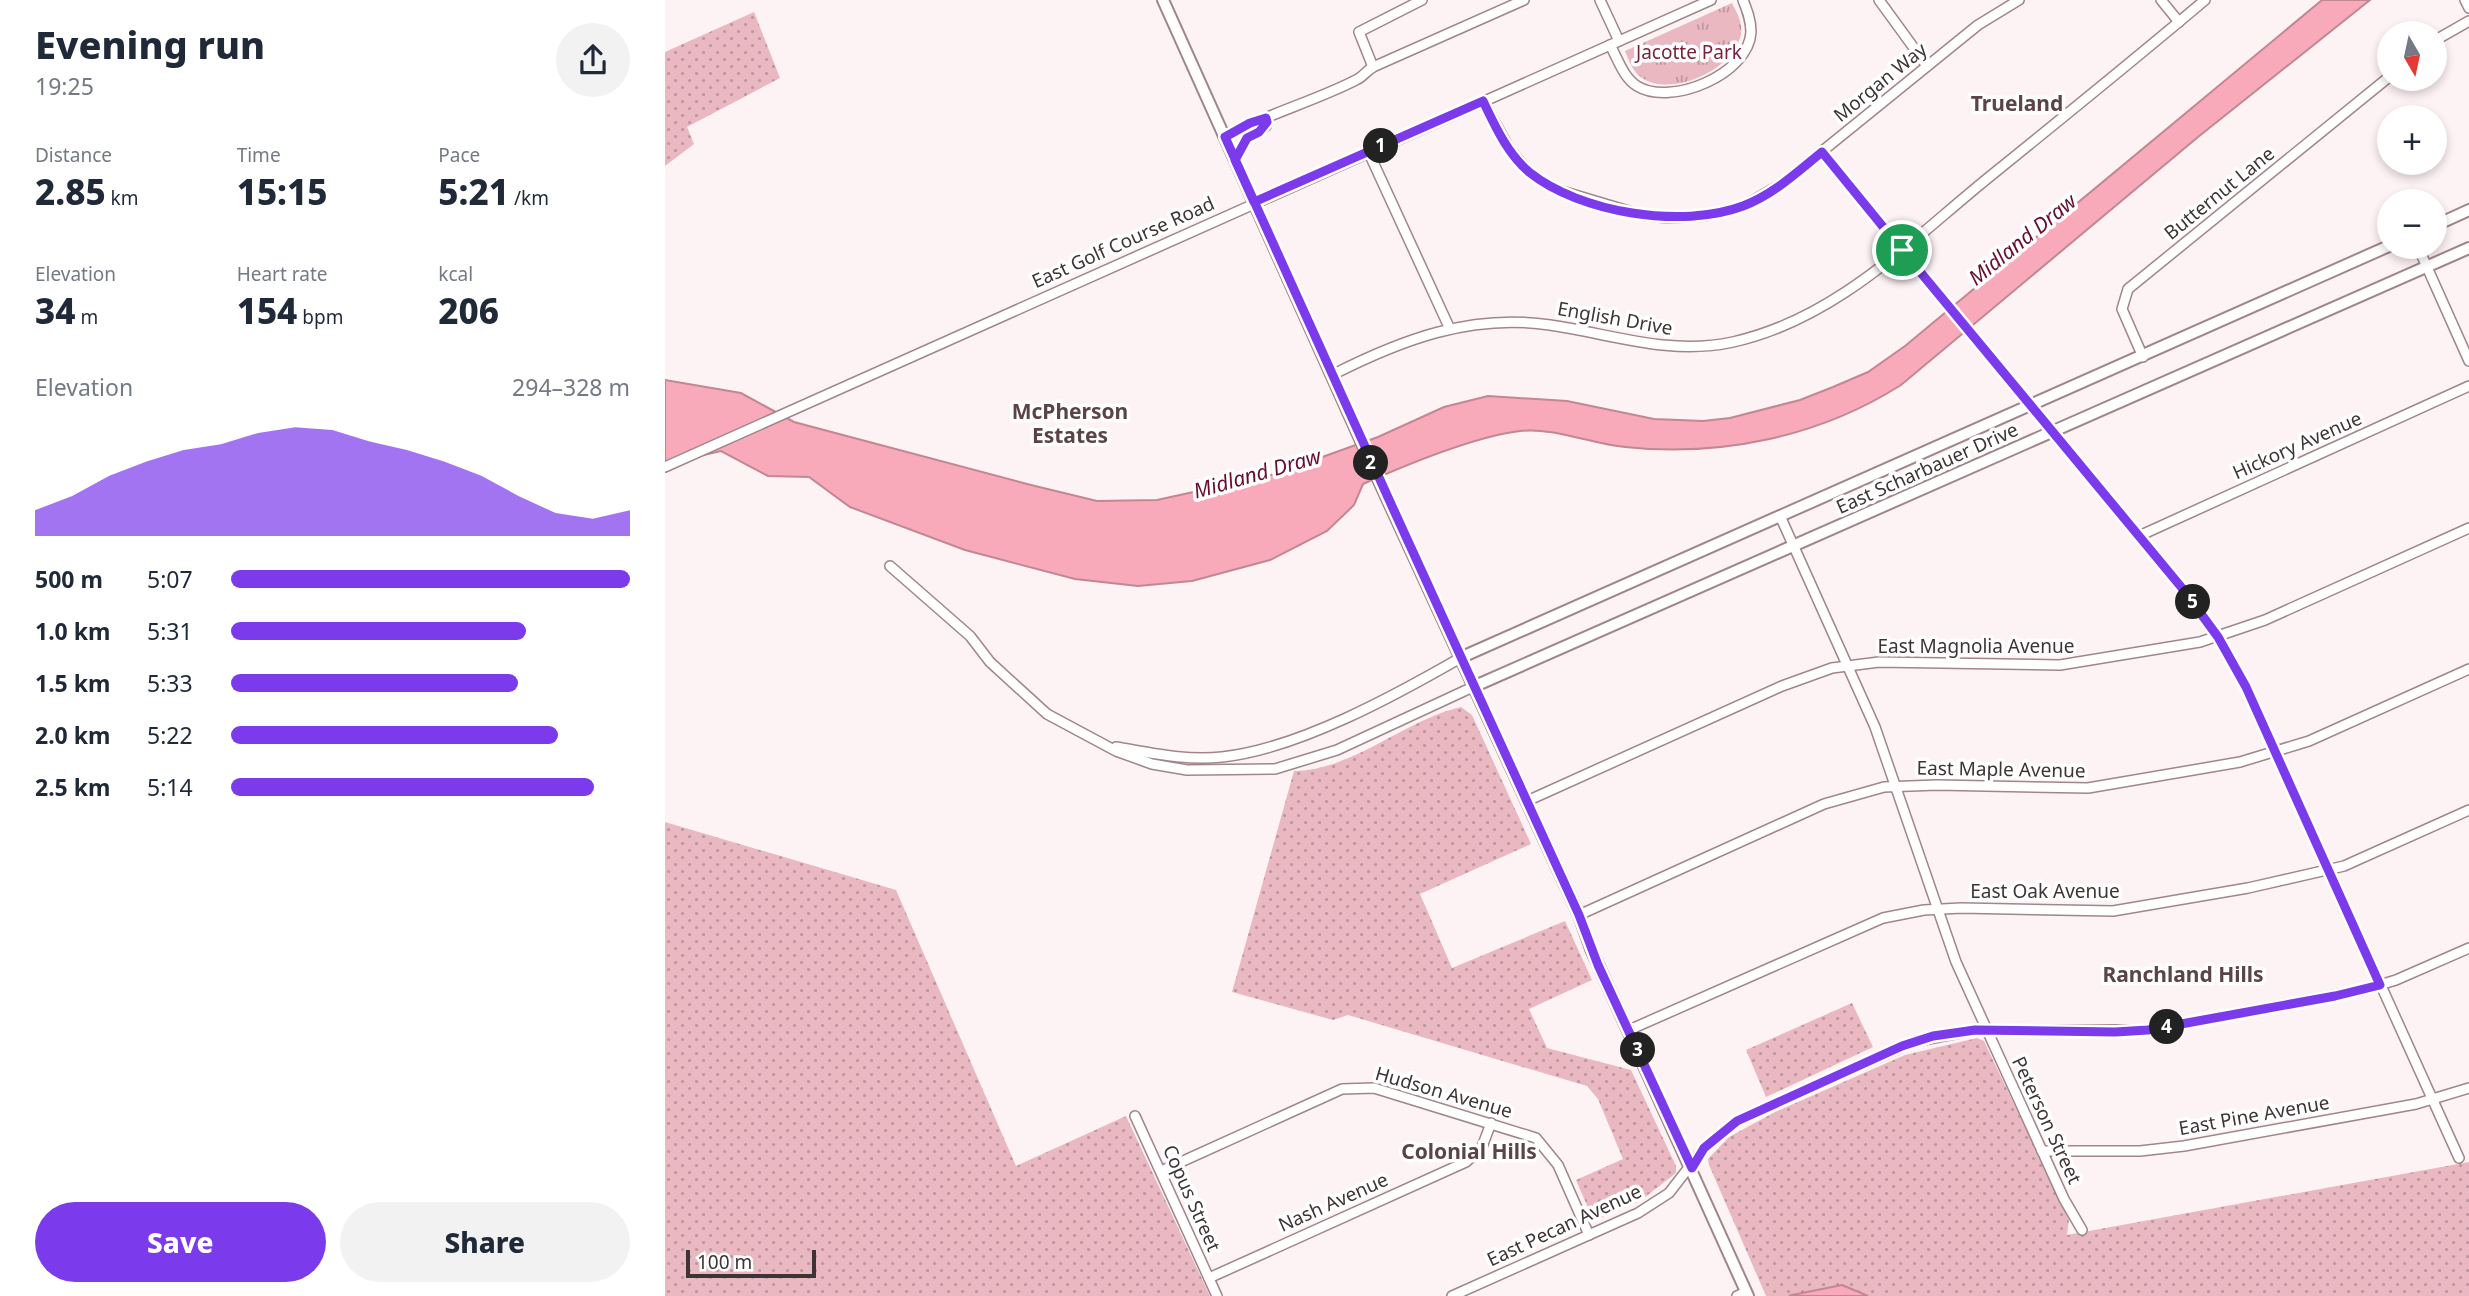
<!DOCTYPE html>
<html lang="en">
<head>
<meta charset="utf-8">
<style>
  :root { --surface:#fff; --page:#f2f2f3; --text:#1f2937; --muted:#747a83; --accent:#7c3aed }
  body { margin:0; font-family:"Noto Sans",sans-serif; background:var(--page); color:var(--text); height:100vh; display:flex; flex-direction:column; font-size:26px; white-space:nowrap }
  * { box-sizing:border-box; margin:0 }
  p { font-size:23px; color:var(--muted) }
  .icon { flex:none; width:38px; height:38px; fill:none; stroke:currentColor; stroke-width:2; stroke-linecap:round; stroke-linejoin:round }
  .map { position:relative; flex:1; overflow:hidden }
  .drawer { display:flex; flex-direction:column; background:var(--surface); width:665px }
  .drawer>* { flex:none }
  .needle { width:46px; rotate:171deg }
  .buttons { position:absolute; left:1712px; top:21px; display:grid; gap:14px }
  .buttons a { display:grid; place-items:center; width:70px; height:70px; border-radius:50%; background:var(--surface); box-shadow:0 4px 10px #0003; font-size:35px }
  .scale { position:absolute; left:21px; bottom:18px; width:130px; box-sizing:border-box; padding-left:7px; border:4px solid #3e3435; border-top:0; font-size:19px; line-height:24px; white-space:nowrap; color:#3e3435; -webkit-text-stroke:5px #fff; paint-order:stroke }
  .pin { position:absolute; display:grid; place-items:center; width:60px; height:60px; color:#fff; margin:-30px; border:4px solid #fff; border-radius:50%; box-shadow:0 2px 7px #0007 }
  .km { position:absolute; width:35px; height:35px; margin:-18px; border-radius:50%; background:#222; color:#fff; font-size:19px; line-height:35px; text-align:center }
  .round { display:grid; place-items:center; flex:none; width:74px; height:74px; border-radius:37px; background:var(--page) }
  .headline { display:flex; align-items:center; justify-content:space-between; height:119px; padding:0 35px }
  h1 { font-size:38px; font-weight:800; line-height:52px }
  .stats { display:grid; grid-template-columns:repeat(3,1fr); gap:10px; height:119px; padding:7px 35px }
  .stats div { display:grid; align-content:center }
  .stats b { font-size:35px; font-weight:800 }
  .stats small { font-size:19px; font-weight:400 }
  .stats p { font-size:19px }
  .chart { height:196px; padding:14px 35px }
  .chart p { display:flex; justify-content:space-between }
  .chart svg { width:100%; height:126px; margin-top:7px; fill:var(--accent); opacity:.7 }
  .action { display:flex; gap:14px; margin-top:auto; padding:14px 35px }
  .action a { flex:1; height:80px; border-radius:42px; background:var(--accent); color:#fff; font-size:28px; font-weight:800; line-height:80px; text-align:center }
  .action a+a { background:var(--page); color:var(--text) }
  ul { padding:0 35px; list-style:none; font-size:23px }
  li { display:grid; grid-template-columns:112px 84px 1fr; align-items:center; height:52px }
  li i { height:18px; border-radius:9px; background:var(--accent) }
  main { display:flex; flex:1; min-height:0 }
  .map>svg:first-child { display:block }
  .grass { fill:url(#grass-dots) }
  .park { fill:url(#park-tufts) }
  .water { fill:#f9aaba; stroke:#c18792; stroke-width:2 }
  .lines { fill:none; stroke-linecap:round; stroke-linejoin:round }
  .minor-casing { stroke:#a0868b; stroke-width:12 }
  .major-casing { stroke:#a0868b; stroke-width:14 }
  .minor { stroke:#fff; stroke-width:9 }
  .major { stroke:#fff; stroke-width:10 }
  .route-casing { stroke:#fff; stroke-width:14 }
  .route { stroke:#7c3aed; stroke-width:9 }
  .labels { text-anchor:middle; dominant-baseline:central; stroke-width:7; stroke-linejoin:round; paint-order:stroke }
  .park-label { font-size:19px; fill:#791f3b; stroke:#fff }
  .street-label { font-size:19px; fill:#3e3435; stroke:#fff }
  .neighbourhood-label { font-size:21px; font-weight:bold; fill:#5a4448; stroke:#fff }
  .water-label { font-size:21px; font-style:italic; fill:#680d2e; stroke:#fff }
</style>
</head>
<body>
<main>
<section class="drawer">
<div class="headline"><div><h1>Evening run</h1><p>19:25</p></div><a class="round"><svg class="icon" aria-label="share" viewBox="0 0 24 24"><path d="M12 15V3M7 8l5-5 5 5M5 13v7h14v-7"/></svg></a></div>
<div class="stats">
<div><p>Distance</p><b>2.85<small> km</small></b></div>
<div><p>Time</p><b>15:15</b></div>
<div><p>Pace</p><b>5:21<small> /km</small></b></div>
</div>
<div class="stats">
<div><p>Elevation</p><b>34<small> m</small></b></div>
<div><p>Heart rate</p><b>154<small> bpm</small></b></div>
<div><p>kcal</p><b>206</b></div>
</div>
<div class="chart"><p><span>Elevation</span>294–328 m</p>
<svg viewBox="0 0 160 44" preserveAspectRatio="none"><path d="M0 44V35L10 30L20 23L30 18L40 14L50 12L60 8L70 6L80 7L90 11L100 14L110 18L120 23L130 30L140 36L150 38L160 35V44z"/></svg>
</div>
<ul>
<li><b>500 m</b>5:07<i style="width:100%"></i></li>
<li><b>1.0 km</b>5:31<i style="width:74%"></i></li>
<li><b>1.5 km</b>5:33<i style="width:72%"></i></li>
<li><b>2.0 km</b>5:22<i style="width:82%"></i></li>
<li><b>2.5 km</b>5:14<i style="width:91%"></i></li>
</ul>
<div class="action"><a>Save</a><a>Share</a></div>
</section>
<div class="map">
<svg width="1804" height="1296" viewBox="0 0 1804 1296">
  <defs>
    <pattern id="grass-dots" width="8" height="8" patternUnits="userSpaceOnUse" patternTransform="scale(1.75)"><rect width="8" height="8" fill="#e9b8c1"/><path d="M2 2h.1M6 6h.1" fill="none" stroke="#be969e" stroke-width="1.8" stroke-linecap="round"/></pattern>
    <pattern id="park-tufts" width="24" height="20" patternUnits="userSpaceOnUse" patternTransform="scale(1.75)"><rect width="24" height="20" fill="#e9b8c1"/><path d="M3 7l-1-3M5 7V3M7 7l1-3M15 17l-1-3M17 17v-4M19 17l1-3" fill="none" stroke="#be969e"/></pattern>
  </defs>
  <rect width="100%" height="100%" fill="#fef3f4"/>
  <g class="grass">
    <path d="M89,12L115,78L22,127L29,144L0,166V52Z"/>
    <path d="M796,707L807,715L866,844L755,894L787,968L900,921L927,980L864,1009L882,1048L966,1070L1011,1166V1173L975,1201L932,1220L927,1217L911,1180L958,1159L933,1099L922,1086L683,1015L668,1020L567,992L629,771C689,770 739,720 796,707Z"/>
    <path d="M0,822L231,890L351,1166L461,1116L545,1296H0Z"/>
    <path d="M1187,1003L1208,1047L1101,1097L1081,1050Z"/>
    <path d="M1312,1038L1319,1041L1404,1220L1402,1235L1804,1162V1296H1101L1044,1165L1043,1159L1064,1137L1110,1112L1240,1055Z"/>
  </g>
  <path class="park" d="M1067,3C1072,13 1078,23 1076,34C1070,69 1007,98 977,78C968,72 964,61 960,51Z"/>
  <g class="water">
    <path d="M1657,0H1705L1533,137L1236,385C1154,437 1056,457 960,447C926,444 889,427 855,431C807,437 743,464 698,484L689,505L662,531L605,560L527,581L473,586L410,579L300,550L185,507L144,477L103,476L56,451L0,464V380L76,393L129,422L366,485L432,501L492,500L610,474L713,437L779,407L823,396L902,401L989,419L1038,421L1065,418L1135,400L1168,387L1203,372L1240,346Z"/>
    <path d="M1177,1285L1203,1296H1124L1127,1295Z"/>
  </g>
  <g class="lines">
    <defs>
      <g id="minor">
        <path d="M935,0L954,41"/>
        <path d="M1214,0L1262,66"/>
        <path d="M1496,0L1514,22"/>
        <path d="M1800,0L1804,8"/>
        <path d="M1769,41L1804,21"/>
        <path d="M945,45C953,59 958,77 972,86C1006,107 1084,74 1086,32C1086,20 1082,10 1078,0"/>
        <path d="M708,67L694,32L757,0"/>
        <path d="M818,101L845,150L864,172L890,189L977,215L1002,218L1040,216L1079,206L1118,183L1313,25L1354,0"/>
        <path d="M560,137C601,114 648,102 691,80C698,77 701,71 708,67L859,0"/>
        <path d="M703,151L784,327"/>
        <path d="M1156,152L1517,588L1553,637L1581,687L1794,1158"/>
        <path d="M570,160L582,137L601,126V118"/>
        <path d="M1753,247L1804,361"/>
        <path d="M1478,357L1457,309L1463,289L1724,77"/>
        <path d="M667,375C736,340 806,313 885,325C947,334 1004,356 1068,342C1171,319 1244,242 1323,178C1396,119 1469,60 1540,0"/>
        <path d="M0,467L1046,0"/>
        <path d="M1116,518L1210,727L1291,962L1399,1199L1417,1230"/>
        <path d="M1474,536L1804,386"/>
        <path d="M225,566L305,636L325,662L382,714L451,751L487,764L522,770L610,769L672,750L810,686"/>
        <path d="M451,747C487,753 521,761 557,757C633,749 731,695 797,657"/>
        <path d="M862,801L1117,686L1167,668L1214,662L1395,665L1535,642L1600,620L1804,528"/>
        <path d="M914,915L1159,804L1219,787L1272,785L1423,788L1575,762L1644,741L1804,669"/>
        <path d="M964,1030L1218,918L1259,910L1296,908L1448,911L1583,888L1679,866L1804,810"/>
        <path d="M470,1116L552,1296"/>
        <path d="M1377,1151H1475L1519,1146L1751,1104L1804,1088"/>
        <path d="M496,1171L677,1089L709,1088L871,1138L893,1165L924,1235"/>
        <path d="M544,1278L801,1162L817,1147L826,1123"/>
        <path d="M787,1296L973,1213L1004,1193L1039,1148L1072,1121L1248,1042L1310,1030H1483L1698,990L1731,980L1804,948"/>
        <path d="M1072,1296L1081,1292"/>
      </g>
      <g id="major">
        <path d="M498,0L713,479L914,915L926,949L1083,1296"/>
        <path d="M1769,226L1804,210"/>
        <path d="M797,657L1724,246"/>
        <path d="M810,686L1804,248"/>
      </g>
    </defs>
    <use href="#minor" class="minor-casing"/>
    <use href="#major" class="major-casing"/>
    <use href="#minor" class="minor"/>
    <use href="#major" class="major"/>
  </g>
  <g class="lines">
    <defs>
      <path id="route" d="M1237,250L1157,152C1132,172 1108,195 1078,206C1017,229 915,213 864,172C842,153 830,126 818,101L589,202L570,160L582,138L594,132L602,122L601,118L585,123L560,137C676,397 796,656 914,915L933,965L1027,1168L1039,1148L1072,1121L1237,1046L1268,1036L1310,1030L1450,1032L1483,1030L1670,996L1715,985L1581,687L1553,637L1517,588L1237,250"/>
    </defs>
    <use href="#route" class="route-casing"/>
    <use href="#route" class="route"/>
  </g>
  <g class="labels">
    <g class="park-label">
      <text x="1024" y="52">Jacotte Park</text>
    </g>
    <g class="street-label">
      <text transform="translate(1215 82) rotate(-39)">Morgan Way</text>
      <text transform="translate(1554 193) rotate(-39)">Butternut Lane</text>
      <text transform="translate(458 242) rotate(-24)">East Golf Course Road</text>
      <text transform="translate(950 318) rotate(10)">English Drive</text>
      <text transform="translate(1632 445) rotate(-24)">Hickory Avenue</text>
      <text transform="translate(1262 468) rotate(-24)">East Scharbauer Drive</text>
      <text x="1311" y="646">East Magnolia Avenue</text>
      <text transform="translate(1336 769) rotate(1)">East Maple Avenue</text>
      <text x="1380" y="891">East Oak Avenue</text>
      <text transform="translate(779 1092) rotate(16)">Hudson Avenue</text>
      <text transform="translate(1589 1115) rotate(-10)">East Pine Avenue</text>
      <text transform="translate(1382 1120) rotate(65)">Peterson Street</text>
      <text transform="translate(527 1198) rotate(66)">Copus Street</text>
      <text transform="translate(668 1202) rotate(-24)">Nash Avenue</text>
      <text transform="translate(899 1225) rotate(-25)">East Pecan Avenue</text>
    </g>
    <g class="neighbourhood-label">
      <text x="1352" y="103">Trueland</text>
      <text x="405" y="411">McPherson<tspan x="405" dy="24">Estates</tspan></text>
      <text x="1518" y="974">Ranchland Hills</text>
      <text x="804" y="1151">Colonial Hills</text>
    </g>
    <g class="water-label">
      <text transform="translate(1357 239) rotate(-39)">Midland Draw</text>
      <text transform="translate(592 473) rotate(-16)">Midland Draw</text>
    </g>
  </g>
</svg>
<div class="buttons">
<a><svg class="needle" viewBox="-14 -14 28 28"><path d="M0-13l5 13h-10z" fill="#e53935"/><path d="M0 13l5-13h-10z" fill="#747a83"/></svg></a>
<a>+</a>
<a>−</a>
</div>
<div class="scale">100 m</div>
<div class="pin" style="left:1237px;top:250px;background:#1e9e55"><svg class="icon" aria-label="arrive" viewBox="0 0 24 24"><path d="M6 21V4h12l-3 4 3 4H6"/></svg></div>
<b class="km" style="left:716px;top:146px">1</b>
<b class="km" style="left:706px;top:463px">2</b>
<b class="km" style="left:973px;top:1050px">3</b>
<b class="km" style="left:1502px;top:1027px">4</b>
<b class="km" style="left:1528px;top:602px">5</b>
</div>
</main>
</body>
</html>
